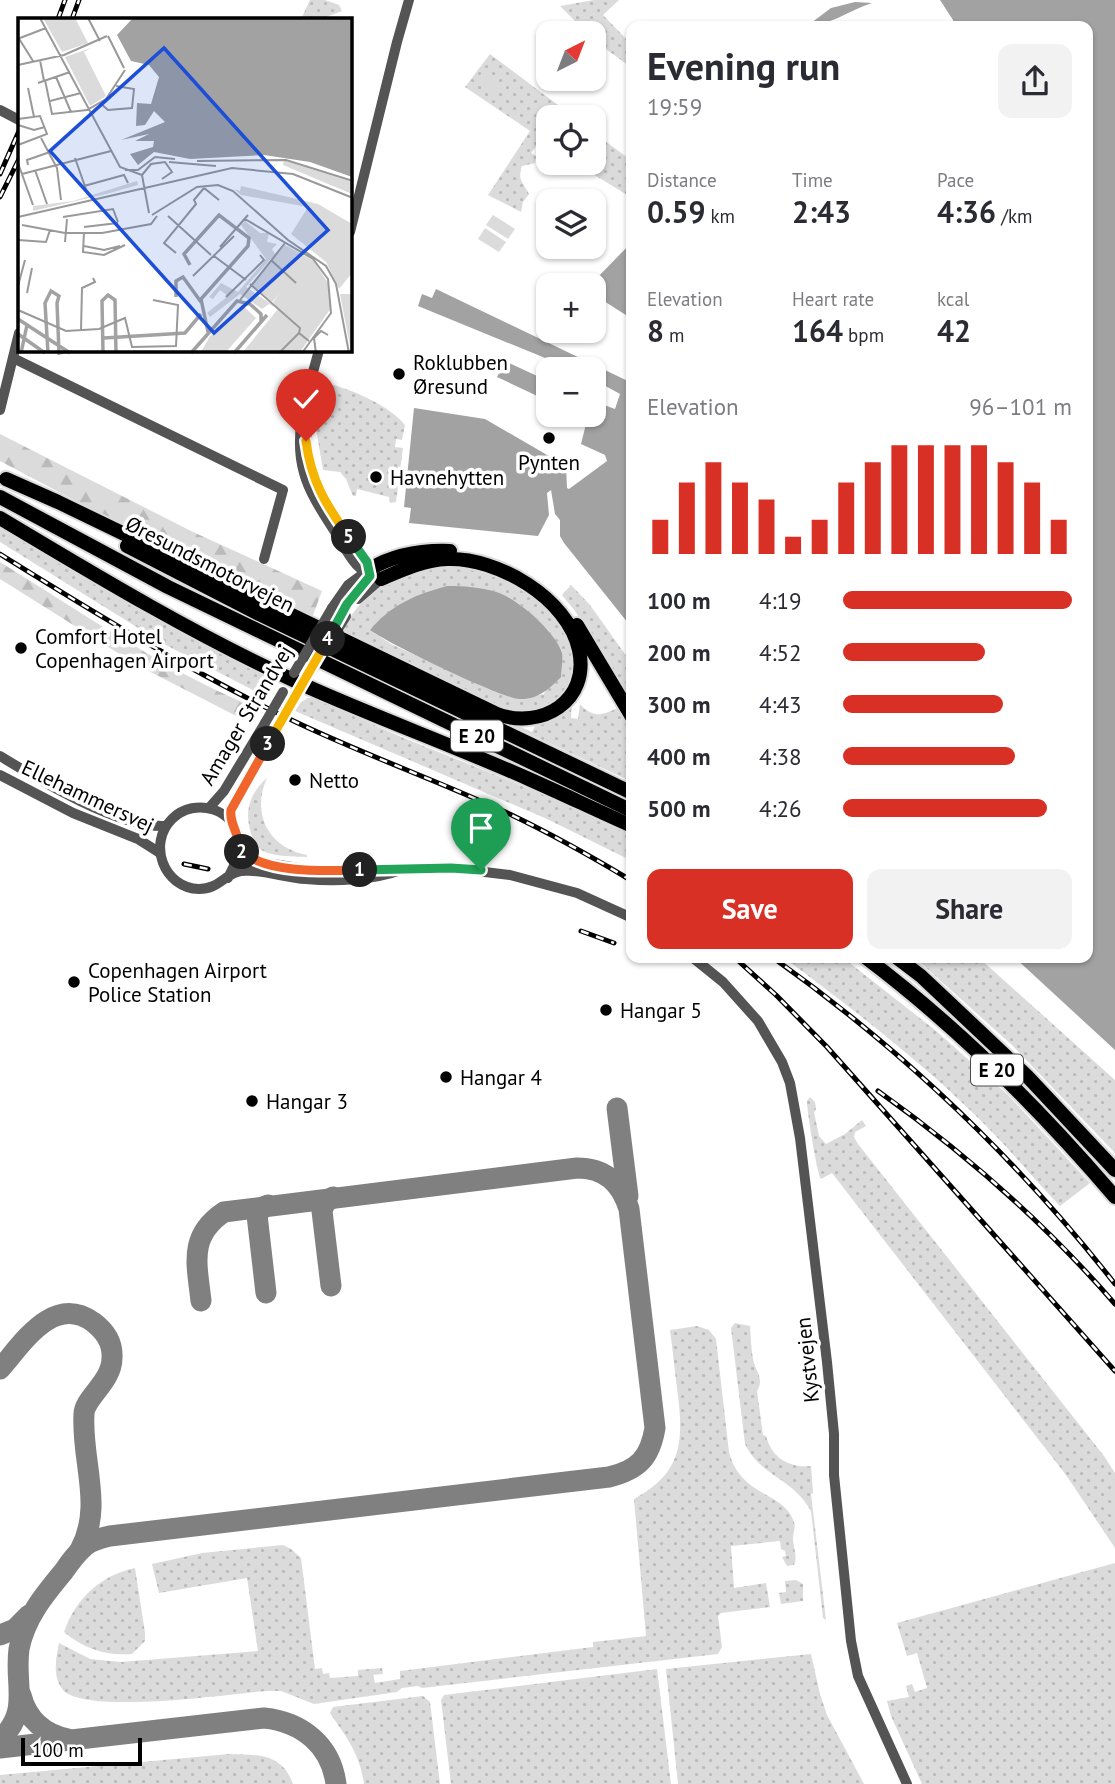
<!DOCTYPE html>
<html lang="en">
<head>
<meta charset="utf-8">
<style>
  :root { --surface:#fff; --page:#f2f2f3; --text:#2b2b33; --muted:#7c7c81; --accent:#d93025 }
  body { margin:0; font-family:"PT Sans",sans-serif; background:var(--page); color:var(--text); height:100vh; display:flex; flex-direction:column; font-size:26px; white-space:nowrap }
  * { box-sizing:border-box; margin:0 }
  p { font-size:23px; color:var(--muted) }
  .icon { flex:none; width:38px; height:38px; fill:none; stroke:currentColor; stroke-width:2; stroke-linecap:round; stroke-linejoin:round }
  .map { position:relative; flex:1; overflow:hidden }
  .panel { position:absolute; left:626px; top:21px; width:467px; height:942px; display:flex; flex-direction:column; background:var(--surface); border-radius:14px; box-shadow:0 2px 5px #0004 }
  .panel>* { flex:none }
  .needle { width:46px; rotate:42deg }
  .buttons { position:absolute; left:536px; top:21px; display:grid; gap:14px }
  .buttons a { display:grid; place-items:center; width:70px; height:70px; border-radius:14px; background:var(--surface); box-shadow:0 2px 5px #0004; font-size:35px }
  .scale { position:absolute; left:21px; bottom:18px; width:121px; box-sizing:border-box; padding-left:7px; border:4px solid #000; border-top:0; font-size:19px; line-height:24px; white-space:nowrap; color:#000; -webkit-text-stroke:5px #fff; paint-order:stroke }
  .pin { position:absolute; display:grid; place-items:center; width:60px; height:60px; color:#fff; margin:-72px -30px; border-radius:50% 50% 50% 0; rotate:-45deg; box-shadow:0 0 7px #0007 }
  .pin .icon { rotate:45deg }
  .km { position:absolute; width:35px; height:35px; margin:-18px; border-radius:50%; background:#222; color:#fff; font-size:19px; line-height:35px; text-align:center }
  .round { display:grid; place-items:center; flex:none; width:74px; height:74px; border-radius:14px; background:var(--page) }
  .overview { display:flex; align-items:center; justify-content:space-between; height:119px; padding:0 21px }
  h1 { font-size:38px; font-weight:800; line-height:52px }
  .figures { display:grid; grid-template-columns:repeat(3,1fr); gap:10px; height:119px; padding:7px 21px }
  .figures div { display:grid; align-content:center }
  .figures b { font-size:30px; font-weight:800 }
  .figures small { font-size:19px; font-weight:400 }
  .figures p { font-size:19px }
  .chart { height:196px; padding:14px 21px }
  .chart p { display:flex; justify-content:space-between }
  .chart svg { width:100%; height:126px; margin-top:7px; stroke:var(--accent); stroke-width:6 }
  .action { display:flex; gap:14px; margin-top:auto; padding:14px 21px }
  .action a { flex:1; height:80px; border-radius:14px; background:var(--accent); color:#fff; font-size:28px; font-weight:800; line-height:80px; text-align:center }
  .action a+a { background:var(--page); color:var(--text) }
  ul { padding:0 21px; list-style:none; font-size:23px }
  li { display:grid; grid-template-columns:112px 84px 1fr; align-items:center; height:52px }
  li i { height:18px; border-radius:9px; background:var(--accent) }
  .map>svg:first-child { display:block }
  .grass { fill:url(#grass-dots); fill-rule:evenodd }
  .forest { fill:url(#forest-firs) }
  .garden { fill:#dbdbdb }
  .water { fill:#a2a2a2 }
  .lines { fill:none; stroke-linecap:round; stroke-linejoin:round }
  .taxiway { stroke:#808080; stroke-width:21 }
  .highway-casing { stroke:#dbdbdb; stroke-width:18 }
  .minor { stroke:#545454; stroke-width:10 }
  .highway { stroke:#000; stroke-width:14 }
  .rail-casing { stroke:#000; stroke-width:5 }
  .rail { stroke:#fff; stroke-width:2.5; stroke-dasharray:8; stroke-linecap:butt }
  .minor-bridge { stroke:#545454; stroke-width:10 }
  .split-1-casing { stroke:#fff; stroke-width:14 }
  .split-2-casing { stroke:#fff; stroke-width:14 }
  .split-3-casing { stroke:#fff; stroke-width:14 }
  .split-4-casing { stroke:#fff; stroke-width:14 }
  .split-5-casing { stroke:#fff; stroke-width:14 }
  .split-6-casing { stroke:#fff; stroke-width:14 }
  .split-1 { stroke:#22a559; stroke-width:9 }
  .split-2 { stroke:#f0652b; stroke-width:9 }
  .split-3 { stroke:#f0652b; stroke-width:9 }
  .split-4 { stroke:#f5b400; stroke-width:9 }
  .split-5 { stroke:#22a559; stroke-width:9 }
  .split-6 { stroke:#f5b400; stroke-width:9 }
  .poi-dot { fill:#000; stroke:#fff; stroke-width:2.5 }
  .labels { text-anchor:middle; dominant-baseline:central; stroke-width:7; stroke-linejoin:round; paint-order:stroke }
  .shield { fill:#fff; stroke:#4c4c4c; stroke-width:2 }
  .shield-label { font-size:19px; font-weight:bold; fill:#000 }
  .poi-label { font-size:21px; fill:#000; stroke:#fff; text-anchor:start }
  .street-label { font-size:21px; fill:#000; stroke:#fff }
  .inset-river { fill:none; stroke:#a2a2a2; stroke-width:3.5 }
  .inset-road { fill:none; stroke:#999; stroke-width:2 }
  .view { fill:#1d4ed8; fill-opacity:0.15; stroke:#1d4ed8; stroke-width:3.5 }
  .inset-edge { fill:none; stroke:#000; stroke-width:3.5 }
</style>
</head>
<body>
<div class="map">
<svg width="1115" height="1784" viewBox="0 0 1115 1784">
  <defs>
    <pattern id="grass-dots" width="8" height="8" patternUnits="userSpaceOnUse" patternTransform="scale(1.75)"><rect width="8" height="8" fill="#dbdbdb"/><path d="M2 2h.1M6 6h.1" fill="none" stroke="#bababa" stroke-width="1.8" stroke-linecap="round"/></pattern>
    <pattern id="forest-firs" width="22" height="20" patternUnits="userSpaceOnUse" patternTransform="scale(1.75)"><rect width="22" height="20" fill="#dbdbdb"/><path d="M5 1l3.5 6h-7zM16 11l3.5 6h-7z" fill="#bababa"/></pattern>
  </defs>
  <rect width="100%" height="100%" fill="#fff"/>
  <g class="grass">
    <path d="M310,0H325L339,5L342,11C328,16 317,23 302,17Z"/>
    <path d="M594,0H619L603,15L632,45V68L595,41L593,33H587L560,6Z"/>
    <path d="M490,54L574,117H548V145L540,141L531,153L536,156L535,163L522,166C517,180 523,182 529,194L523,202L521,212L488,195L530,131L465,87Z"/>
    <path d="M593,132L632,161V198L575,163H593Z"/>
    <path d="M330,384C353,390 390,406 405,425L402,440L396,439L395,447L403,448L396,502L390,503L389,497L357,489L356,496H353L346,479L340,472L323,470L316,429Z"/>
    <path d="M0,526L149,613L264,672L270,678L272,684L266,697L164,644L0,542Z"/>
    <path d="M440,566C461,566 483,567 503,577C529,589 555,611 568,638C581,666 568,705 536,710C523,712 511,709 498,707L341,632C369,584 388,579 440,566ZM447,586L519,604L548,630L562,651L544,694L518,699L483,686L391,644L370,630C398,604 410,596 447,586Z"/>
    <path d="M571,585L590,605L632,664V700L575,611L562,595Z"/>
    <path d="M308,698H315C343,710 371,724 399,736C477,768 556,797 632,835V861L547,819L295,711L301,702Z"/>
    <path d="M572,699L571,718L578,719L580,704C593,719 603,715 620,707L632,724V782L500,720L501,718L532,732L535,726L527,722Z"/>
    <path d="M267,778C251,813 268,848 307,855V857C294,856 274,857 263,851C255,846 253,840 251,833C244,811 250,793 267,778Z"/>
    <path d="M783,957H842L935,1030L1008,1095L1090,1183L1060,1206C1038,1183 1017,1158 995,1135C931,1069 857,1012 783,957Z"/>
    <path d="M914,957H978L1115,1080V1153L1012,1045Z"/>
    <path d="M810,1097L815,1102L816,1109L814,1112L819,1136L826,1144L845,1134L862,1120L866,1126L855,1132L854,1137L858,1144L1104,1456L1115,1473V1548L1066,1475L832,1173L821,1179C817,1173 807,1111 807,1101Z"/>
    <path d="M735,1323L750,1326C751,1338 751,1351 754,1363C757,1373 764,1380 757,1391L763,1435L766,1436C772,1458 789,1468 811,1466L813,1493L811,1494L826,1620L823,1618L811,1511C792,1477 761,1477 745,1444L731,1328Z"/>
    <path d="M697,1326L709,1330L716,1339L729,1452C741,1498 784,1491 794,1522C796,1528 793,1532 793,1538C793,1548 798,1556 794,1565L787,1566L782,1557L786,1556L785,1551L781,1549L780,1541L731,1546L734,1588L766,1583L770,1607L721,1613L718,1616L722,1647L718,1654L422,1688L418,1686L402,1688L397,1692L314,1704L281,1691H266C230,1694 86,1715 63,1690C52,1677 56,1658 59,1643L90,1659L121,1662L258,1651L247,1578L159,1593L152,1564L202,1553L283,1545L291,1549L301,1558L315,1669L322,1668L323,1674L329,1673L330,1678L358,1676V1670L382,1668L383,1674L373,1675L375,1683L400,1679V1671L593,1647V1642L646,1636L634,1499C680,1474 684,1445 678,1396C675,1374 673,1352 670,1330Z"/>
    <path d="M1115,1563V1784H922L891,1716L887,1701L909,1697L906,1686L912,1684L915,1692L927,1688L917,1653L907,1656L897,1623Z"/>
    <path d="M135,1568L145,1633V1641L132,1654C106,1656 84,1649 64,1632C75,1599 101,1575 135,1568Z"/>
    <path d="M796,1580L803,1584V1601L781,1604L779,1593L786,1592L785,1581Z"/>
    <path d="M811,1654L820,1694L827,1715L864,1784H678L666,1669Z"/>
    <path d="M657,1669L671,1784H451L441,1700L444,1695Z"/>
    <path d="M423,1696L430,1702L440,1784H364C360,1754 347,1738 330,1713L333,1707Z"/>
    <path d="M229,1754C258,1755 282,1753 293,1784H0V1775Z"/>
  </g>
  <g class="forest">
    <path d="M0,434L191,531L322,591L312,618L91,509L0,461Z"/>
    <path d="M0,562C81,612 161,668 249,705L244,720L137,665L0,579Z"/>
  </g>
  <g class="garden">
    <path d="M485,70L504,88L494,98L475,80Z"/>
    <path d="M493,215L515,229L508,239L486,225Z"/>
    <path d="M485,228L506,242L499,252L478,239Z"/>
  </g>
  <g class="water">
    <path d="M940,0H1115V1050L1014,957H1088V26H954L953,20Z"/>
    <path d="M855,2L872,3C850,10 829,26 807,26L831,8Z"/>
    <path d="M632,242V319L593,294V285H590Z"/>
    <path d="M436,289L632,383V628L564,543L560,536V520L555,514L551,490L547,493L549,515L538,536L409,523L411,508L404,507L414,408L485,419L566,466L567,488L569,489L607,461L605,455L581,444L587,420L576,415H593V401L615,409L620,394L593,379V369H572L418,306L422,294L432,298Z"/>
    <path d="M505,361L548,381V401L497,377Z"/>
    <path d="M447,586C464,586 480,587 496,592C517,598 553,630 561,650C564,657 561,669 561,677C549,689 538,700 519,699C501,698 387,643 370,630C391,605 416,594 447,586Z"/>
  </g>
  <g class="lines">
    <g class="taxiway">
      <path d="M617,1108L628,1196"/>
      <path d="M331,1286L322,1211L325,1203L333,1197"/>
      <path d="M266,1293L257,1215L263,1207L268,1205"/>
      <path d="M0,1369C23,1343 53,1294 93,1322C105,1331 113,1343 112,1358C112,1382 84,1398 84,1414C81,1461 104,1506 80,1550"/>
      <path d="M0,1635L15,1629L29,1615"/>
      <path d="M21,1695C27,1719 44,1734 68,1739"/>
      <path d="M0,1740C31,1710 14,1686 19,1649C25,1618 44,1595 64,1571C70,1562 77,1553 85,1546C92,1540 101,1538 110,1536L609,1477C638,1470 650,1458 655,1428L629,1209C621,1183 605,1168 577,1168L224,1212C188,1236 197,1264 201,1301"/>
      <path d="M0,1748L264,1718C302,1722 331,1745 336,1784"/>
    </g>
    <defs>
      <g id="highway">
        <path d="M6,479L58,502L497,714C542,730 590,701 579,650C568,598 497,557 447,559C423,560 402,570 381,579"/>
        <path d="M0,497L168,587L632,811"/>
        <path d="M0,518C100,578 200,638 306,686C380,719 457,747 531,780C565,795 598,811 632,826"/>
        <path d="M127,546L259,614L632,793"/>
        <path d="M370,569C395,554 421,550 450,551"/>
        <path d="M577,625L632,717"/>
        <path d="M865,957C958,1027 1040,1109 1115,1197"/>
        <path d="M896,957L921,976L1027,1076L1115,1170"/>
      </g>
    </defs>
    <use href="#highway" class="highway-casing"/>
    <g class="minor">
      <path d="M0,110L19,120"/>
      <path d="M350,232L397,42L409,0"/>
      <path d="M319,350C309,389 292,432 304,473C310,495 325,516 337,535C350,557 356,572 381,579"/>
      <path d="M13,358L283,490L264,559"/>
      <path d="M0,410L19,333"/>
      <path d="M306,432L309,464L326,505L370,569V576L341,613"/>
      <path d="M358,599L381,579"/>
      <path d="M332,608L348,585L367,571"/>
      <path d="M0,756C41,781 119,828 165,826"/>
      <path d="M0,775L73,813L138,839L160,853"/>
      <path d="M209,808L224,791L265,723"/>
      <path d="M230,819L235,800L277,730"/>
      <path d="M240,850L255,861L304,869L325,871L380,868L401,870L451,868L510,875L577,893L632,918"/>
      <path d="M228,878C233,867 241,855 240,843C237,809 195,796 172,819C147,844 164,888 199,889C217,889 223,877 237,872C242,870 248,871 253,871C271,872 288,878 306,879C336,882 373,880 401,870"/>
      <path d="M692,957L723,982L758,1021L782,1062L790,1083L800,1138L827,1362L834,1434V1475L851,1641L858,1676L907,1784"/>
    </g>
    <use href="#highway" class="highway"/>
    <defs>
      <g id="rail">
        <path d="M58,19L65,0"/>
        <path d="M72,19L79,0"/>
        <path d="M0,174L19,131"/>
        <path d="M0,197L19,159"/>
        <path d="M0,554C98,615 196,675 300,724C366,755 435,780 501,810C546,831 589,855 632,881"/>
        <path d="M184,864L208,869"/>
        <path d="M581,931L614,943"/>
        <path d="M734,957L776,995L827,1047L1115,1371"/>
        <path d="M772,957C902,1049 1017,1159 1115,1284"/>
        <path d="M878,1091C965,1153 1045,1223 1115,1304"/>
      </g>
    </defs>
    <use href="#rail" class="rail-casing"/>
    <use href="#rail" class="rail"/>
    <g class="minor-bridge">
      <path d="M294,673L332,608"/>
      <path d="M306,680L346,616"/>
      <path d="M265,723L283,692"/>
      <path d="M277,730L295,699"/>
    </g>
  </g>
  <g class="lines">
    <defs>
      <path id="split-1" d="M360,870L451,868L481,870"/>
      <path id="split-2" d="M242,852C270,874 325,871 360,870"/>
      <path id="split-3" d="M242,852L240,850C240,835 229,824 231,810L268,744"/>
      <path id="split-4" d="M268,744L328,639"/>
      <path id="split-5" d="M328,639L347,604L370,576L367,562L349,537"/>
      <path id="split-6" d="M306,441C311,481 326,505 349,537"/>
    </defs>
    <use href="#split-1" class="split-1-casing"/>
    <use href="#split-2" class="split-2-casing"/>
    <use href="#split-3" class="split-3-casing"/>
    <use href="#split-4" class="split-4-casing"/>
    <use href="#split-5" class="split-5-casing"/>
    <use href="#split-6" class="split-6-casing"/>
    <use href="#split-1" class="split-1"/>
    <use href="#split-2" class="split-2"/>
    <use href="#split-3" class="split-3"/>
    <use href="#split-4" class="split-4"/>
    <use href="#split-5" class="split-5"/>
    <use href="#split-6" class="split-6"/>
  </g>
  <g class="poi-dot">
    <circle cx="399" cy="374" r="7"/>
    <circle cx="549" cy="438" r="7"/>
    <circle cx="376" cy="477" r="7"/>
    <circle cx="21" cy="648" r="7"/>
    <circle cx="295" cy="780" r="7"/>
    <circle cx="74" cy="982" r="7"/>
    <circle cx="606" cy="1010" r="7"/>
    <circle cx="446" cy="1077" r="7"/>
    <circle cx="252" cy="1101" r="7"/>
  </g>
  <g class="labels">
    <g class="shield">
      <rect x="451" y="720.5" width="52" height="31" rx="5"/>
      <rect x="971" y="1054.5" width="52" height="31" rx="5"/>
    </g>
    <g class="shield-label">
      <text x="477" y="736">E 20</text>
      <text x="997" y="1070">E 20</text>
    </g>
    <g class="poi-label">
      <text x="413" y="362">Roklubben<tspan x="413" dy="24">Øresund</tspan></text>
      <text x="549" y="462" text-anchor="middle">Pynten</text>
      <text x="390" y="477">Havnehytten</text>
      <text x="35" y="636">Comfort Hotel<tspan x="35" dy="24">Copenhagen Airport</tspan></text>
      <text x="309" y="780">Netto</text>
      <text x="88" y="970">Copenhagen Airport<tspan x="88" dy="24">Police Station</tspan></text>
      <text x="620" y="1010">Hangar 5</text>
      <text x="460" y="1077">Hangar 4</text>
      <text x="266" y="1101">Hangar 3</text>
    </g>
    <g class="street-label">
      <text transform="translate(210 564) rotate(27)">Øresundsmotorvejen</text>
      <text transform="translate(246 715) rotate(-59)">Amager Strandvej</text>
      <text transform="translate(88 796) rotate(25)">Ellehammersvej</text>
      <text transform="translate(807 1360) rotate(-96)">Kystvejen</text>
    </g>
  </g>
  <g transform="translate(18 18)">
    <rect width="334" height="334" fill="#fff"/>
    <path d="M25,0H57L70,25L44,34ZM73,30L66,34L88,78L72,88L47,39ZM266,142L334,164V176L265,147ZM223,168L300,186L334,206V255L321,271L308,244L273,216L290,189L223,177L216,171L222,173ZM227,203L242,215H251L249,224L259,226L254,231L257,236L228,269L259,290L251,286L244,291L222,276L192,299L189,295L210,278L202,272L195,281L191,279L203,265L220,274L248,241L223,207ZM267,227L296,243L310,265L313,290L282,334L224,335L260,291L255,284L262,275L254,284L233,266ZM322,276H334V334H333ZM224,287L238,300L208,334H183L192,318Z" fill="#dbdbdb"/>
    <path d="M119,163L120,167L88,176L15,193V188L55,183Z" fill="#dbdbdb"/>
    <path d="M115,0H334V159L292,144L246,137L172,141L136,134L120,147L112,136L135,129L136,123H117L131,116L103,122L147,104L136,93L127,107L118,108L119,85L133,86L141,59L131,47L113,43L99,17Z" fill="#a2a2a2"/>
    <path class="inset-river" d="M172,247L166,236L201,197L231,220L230,228L183,281L190,314M158,279V263L165,259L183,284M0,301L52,335M0,316L27,335M86,320L167,315L183,296M3,335L9,307M30,335L27,285L33,273L41,278L39,285L41,335L50,333M85,335L84,283L90,277L97,282L98,335M173,335L219,283L232,286L243,296V304M216,335L249,297"/>
    <path class="inset-road" d="M22,0L102,149L124,157L131,195M70,0L82,23M90,18L106,50M0,19L15,43M2,20L28,10M22,42L26,63M0,47L46,37L89,18M38,59L53,94M27,62L34,96L69,92L88,81L107,52M20,65L52,54M10,70L16,99M32,83L63,75M82,85L90,92L114,90L116,71L98,68M0,101L22,98L29,116L0,127M0,107L16,112L27,109M23,120L39,150L43,182M57,140L70,177M179,143L268,142L335,163M151,144L198,148M0,145L15,187M10,147L9,142L32,134M17,152L29,186M107,152H120L137,139L157,141M4,156L93,133M124,157L133,146L147,144L154,154L144,161M66,168L106,157L110,165M134,197L179,169L200,167L215,173L270,222L308,248L318,266L331,335M150,198L193,237M0,199L214,150L275,156L335,180M45,199L95,191L100,204M227,201L295,241L310,261L313,295L284,335M4,207L47,215H84L133,206L139,198M66,209L100,205M66,214L65,234L86,237L107,227M0,222L28,224L32,212M47,224L49,201M66,228L86,232L102,228M202,229L230,197M158,235L146,225L178,186L176,182L186,170L201,182M196,238L228,262M253,242L278,265M175,258L216,218M232,266L282,310L281,315L291,323M0,268L7,242M9,275L14,250M208,279L246,242L242,237M222,282L267,225M0,292L48,313L81,311L107,300L114,329L158,328L160,287L135,282M63,312L64,270L77,264L75,260M261,335L281,315M298,335L296,320L303,313L310,317"/>
    <path class="view" d="M146,30L310,212L196,315L32,133Z"/>
    <rect width="334" height="334" class="inset-edge"/>
  </g>
</svg>
<div class="buttons">
<a><svg class="needle" viewBox="-14 -14 28 28"><path d="M0-13l5 13h-10z" fill="#e53935"/><path d="M0 13l5-13h-10z" fill="#7c7c81"/></svg></a>
<a><svg class="icon" aria-label="locate" viewBox="0 0 24 24"><circle cx="12" cy="12" r="6"/><path d="M12 2v4M12 18v4M2 12h4M18 12h4"/></svg></a>
<a><svg class="icon" aria-label="layers" viewBox="0 0 24 24"><path d="M12 4l9 5-9 5-9-5zM3 14l9 5 9-5"/></svg></a>
<a>+</a>
<a>−</a>
</div>
<div class="scale">100 m</div>
<div class="pin" style="left:481px;top:870px;background:#1e9e55"><svg class="icon" aria-label="arrive" viewBox="0 0 24 24"><path d="M6 21V4h12l-3 4 3 4H6"/></svg></div>
<div class="pin" style="left:306px;top:441px;background:#d93025"><svg class="icon" aria-label="check" viewBox="0 0 24 24"><path d="M5 12l5 5 9-10"/></svg></div>
<b class="km" style="left:360px;top:870px">1</b>
<b class="km" style="left:242px;top:852px">2</b>
<b class="km" style="left:268px;top:744px">3</b>
<b class="km" style="left:328px;top:639px">4</b>
<b class="km" style="left:349px;top:537px">5</b>
<section class="panel">
<div class="overview"><div><h1>Evening run</h1><p>19:59</p></div><a class="round"><svg class="icon" aria-label="share" viewBox="0 0 24 24"><path d="M12 15V3M7 8l5-5 5 5M5 13v7h14v-7"/></svg></a></div>
<div class="figures">
<div><p>Distance</p><b>0.59<small> km</small></b></div>
<div><p>Time</p><b>2:43</b></div>
<div><p>Pace</p><b>4:36<small> /km</small></b></div>
</div>
<div class="figures">
<div><p>Elevation</p><b>8<small> m</small></b></div>
<div><p>Heart rate</p><b>164<small> bpm</small></b></div>
<div><p>kcal</p><b>42</b></div>
</div>
<div class="chart"><p><span>Elevation</span>96–101 m</p>
<svg viewBox="0 0 160 44" preserveAspectRatio="none"><path d="M5 44V32M15 44V19M25 44V12M35 44V19M45 44V25M55 44V38M65 44V32M75 44V19M85 44V12M95 44V6M105 44V6M115 44V6M125 44V6M135 44V12M145 44V19M155 44V32"/></svg>
</div>
<ul>
<li><b>100 m</b>4:19<i style="width:100%"></i></li>
<li><b>200 m</b>4:52<i style="width:62%"></i></li>
<li><b>300 m</b>4:43<i style="width:70%"></i></li>
<li><b>400 m</b>4:38<i style="width:75%"></i></li>
<li><b>500 m</b>4:26<i style="width:89%"></i></li>
</ul>
<div class="action"><a>Save</a><a>Share</a></div>
</section>
</div>
</body>
</html>
